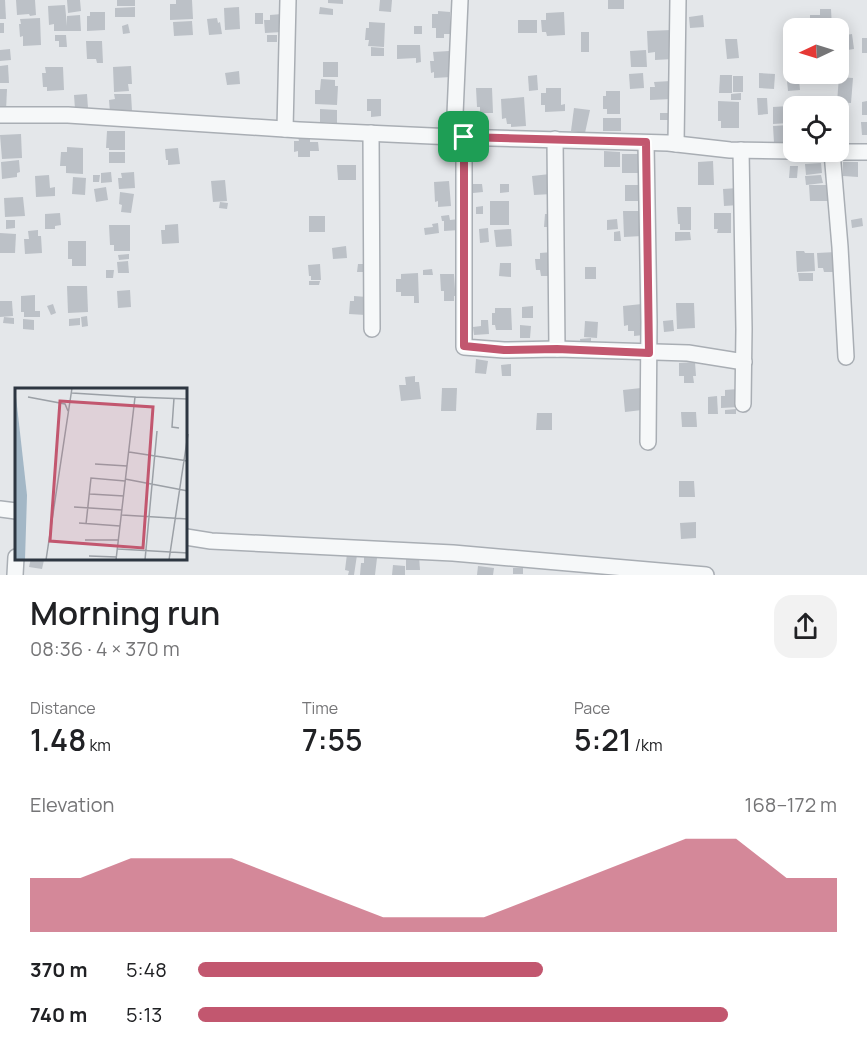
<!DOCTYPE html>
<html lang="en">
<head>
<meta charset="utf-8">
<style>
  :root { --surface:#fff; --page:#f2f2f2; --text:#202124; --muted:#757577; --accent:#c2576f }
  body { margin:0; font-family:Manrope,sans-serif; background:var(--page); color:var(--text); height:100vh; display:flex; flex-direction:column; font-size:22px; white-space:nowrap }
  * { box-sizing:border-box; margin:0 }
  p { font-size:20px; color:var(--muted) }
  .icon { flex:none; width:33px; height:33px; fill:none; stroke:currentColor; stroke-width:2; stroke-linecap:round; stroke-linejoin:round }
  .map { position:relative; height:575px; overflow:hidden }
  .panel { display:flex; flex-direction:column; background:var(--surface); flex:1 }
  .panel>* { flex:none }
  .needle { width:39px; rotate:266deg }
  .controls { position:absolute; left:783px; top:18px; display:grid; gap:12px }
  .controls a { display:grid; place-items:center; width:66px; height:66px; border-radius:12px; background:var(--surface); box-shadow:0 3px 15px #0003; font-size:30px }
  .pin { position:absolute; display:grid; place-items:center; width:51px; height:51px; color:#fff; margin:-26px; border-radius:12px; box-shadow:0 3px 9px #0006 }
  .round { display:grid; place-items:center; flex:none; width:63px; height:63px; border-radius:18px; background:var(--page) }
  .head { display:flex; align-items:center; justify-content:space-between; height:102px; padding:0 30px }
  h1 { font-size:33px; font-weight:600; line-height:45px }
  .stats { display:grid; grid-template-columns:repeat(3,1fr); gap:9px; height:102px; padding:6px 30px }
  .stats div { display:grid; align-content:center }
  .stats b { font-size:30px; font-weight:600 }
  .stats small { font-size:16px; font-weight:400 }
  .stats p { font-size:16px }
  .chart { height:168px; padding:12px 30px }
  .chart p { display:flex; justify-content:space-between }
  .chart svg { width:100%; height:108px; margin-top:6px; fill:var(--accent); opacity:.7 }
  ul { padding:0 30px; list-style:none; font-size:20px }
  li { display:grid; grid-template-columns:96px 72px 1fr; align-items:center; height:45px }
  li i { height:15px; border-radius:8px; background:var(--accent) }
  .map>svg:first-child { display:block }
  .building { fill:#bcc1c7 }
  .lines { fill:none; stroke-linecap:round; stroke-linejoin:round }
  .street-casing { stroke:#a9aeb4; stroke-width:18 }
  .street { stroke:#f6f8f9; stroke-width:15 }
  .route-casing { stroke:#fff; stroke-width:12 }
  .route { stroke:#c2576f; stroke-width:8 }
  .inset-road { fill:none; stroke:#9ba0a6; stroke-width:1.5 }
  .view { fill:#c2576f; fill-opacity:0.15; stroke:#c2576f; stroke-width:3 }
  .inset-edge { fill:none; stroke:#2d3641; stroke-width:3 }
</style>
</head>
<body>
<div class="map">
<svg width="867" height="575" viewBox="0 0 867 575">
  <rect width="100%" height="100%" fill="#e4e7ea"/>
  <g class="building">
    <path d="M0,0H5L6,19H0Z"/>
    <path d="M16,0H35L36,15L30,16L29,14L17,15Z"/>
    <path d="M67,0H80L81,11L68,13Z"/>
    <rect x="117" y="0" width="18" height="6"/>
    <path d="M176,0H192L193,19L170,20V4H176Z"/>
    <path d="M328,0H343V4L328,3Z"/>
    <path d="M380,0H392L391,12L379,11Z"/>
    <rect x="608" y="0" width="16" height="9"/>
    <path d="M65,5L67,26V16L80,15L81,31H54V24L49,25L48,6Z"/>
    <path d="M135,7V17H115V8Z"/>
    <path d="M239,7L240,29L225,30L224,8Z"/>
    <path d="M320,7L333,9V15L319,14Z"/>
    <path d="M820,9H831L832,28H810V15H820Z"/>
    <path d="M438,11L450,12V26H452V34H444V38H436V28H432V14H438Z"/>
    <path d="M90,12H105V30L87,31V16H90Z"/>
    <path d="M564,12L565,35L547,36L546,32H542L541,20H546V13Z"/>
    <rect x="255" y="13" width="8" height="11"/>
    <path d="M282,14V32L265,33L264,20H270V15Z"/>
    <path d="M703,15L704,27L690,28L689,17Z"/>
    <path d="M40,18L41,45L23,46V36L20,37L19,24H21L20,19Z"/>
    <path d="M217,18L218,23L220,22L222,34L209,35L207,19Z"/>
    <rect x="518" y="20" width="19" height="13"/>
    <path d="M192,21L193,35L174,36L173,22Z"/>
    <path d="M369,22L385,23L384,47L368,46L369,40H365L366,28H369Z"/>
    <rect x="0" y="23" width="4" height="10"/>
    <path d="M128,24L130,33L123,34L122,26Z"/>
    <rect x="414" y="26" width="8" height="8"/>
    <path d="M672,30L673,59L655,60V52L648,53L647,31Z"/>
    <rect x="581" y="32" width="8" height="20"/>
    <path d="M852,34L854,49L841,51L839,36Z"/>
    <path d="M55,35H66L67,47H59V41H55Z"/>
    <rect x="267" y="35" width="10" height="7"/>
    <path d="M786,36H794V59H790V54H786Z"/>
    <rect x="862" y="38" width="5" height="15"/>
    <path d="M725,39H737L739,58L727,59Z"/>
    <path d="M86,41H102L103,63H97L96,59H87Z"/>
    <path d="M397,45H420L421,62L416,63V58L397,59Z"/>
    <path d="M371,47L384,48V56H371Z"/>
    <path d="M10,49L11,60L0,61V50Z"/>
    <path d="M646,50L647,67H631L630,51Z"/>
    <path d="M449,51L451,77L434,78V72L431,73L430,61H434L433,52Z"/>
    <rect x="323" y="62" width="15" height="15"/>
    <path d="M8,65L9,83H0V66Z"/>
    <path d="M131,66L132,84H128L129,91L114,92L113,67Z"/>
    <path d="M45,67H63L64,90L47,91V87H43L42,73H46Z"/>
    <path d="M239,71L240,84L227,85L225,73Z"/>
    <path d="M643,73L644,88L630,89L629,74Z"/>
    <path d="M759,73L775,74L774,89L759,88Z"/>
    <path d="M537,75L538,90L529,91L528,76Z"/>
    <path d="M720,75H732V93H719Z"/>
    <rect x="733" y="76" width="10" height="16"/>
    <path d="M839,77L853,78L851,103L837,102Z"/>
    <path d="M321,79L335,80V86H338L337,105L315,104V90H320Z"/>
    <path d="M799,80L800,90L788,91L787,81Z"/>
    <path d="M671,81L672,99L650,100V87H655L654,82Z"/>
    <path d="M476,88H492L493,113H480V107H477Z"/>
    <path d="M546,88H561V105L565,104V111L545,112V105H541V93H546Z"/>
    <path d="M0,89H7L6,111H0Z"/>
    <path d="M606,91H620V114H607V109H603V96H606Z"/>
    <path d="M741,93V100H731V94Z"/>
    <path d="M87,94L88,108L75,109L74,95Z"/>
    <path d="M114,94H131L132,111L110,113L109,100L115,99Z"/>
    <path d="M524,97L526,126L511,127V124H507L506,118L502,119L501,99Z"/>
    <path d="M757,98H767L768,114L758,115Z"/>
    <path d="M367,99H381V116L371,117V111H367Z"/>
    <path d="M718,101L739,102V128H721V121H718Z"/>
    <path d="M867,101V115H862V102Z"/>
    <path d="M789,106V123L773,124V107Z"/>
    <path d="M574,108L590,110L585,133L571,131Z"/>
    <path d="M320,109L337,110V123L320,122Z"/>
    <rect x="660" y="113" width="9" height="7"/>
    <rect x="603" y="118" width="18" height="13"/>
    <path d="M861,122H867V135H862Z"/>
    <path d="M789,125L790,142H774L773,126Z"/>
    <path d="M107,131H125V150H109V148H106Z"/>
    <path d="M21,134L22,158L2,159L0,135Z"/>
    <path d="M298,137H310V142H318L319,151H310V157H298V151L294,152V141H299Z"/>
    <path d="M67,147L83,148V174L66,173V166H60L61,152H67Z"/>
    <path d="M178,148L180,164L168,165V160H166L165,149Z"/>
    <path d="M604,151L620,152V167H604Z"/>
    <rect x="109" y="152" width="16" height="11"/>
    <path d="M622,154H641L640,173H622Z"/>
    <path d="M19,160L20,172L17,173V177L2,179L1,162Z"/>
    <path d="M713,161L714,185H698V162Z"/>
    <path d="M843,162H858V177L843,176Z"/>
    <path d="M821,163L822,173L806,175L805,164Z"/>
    <path d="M337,165H356V180H338Z"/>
    <path d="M790,166H798L797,178H789Z"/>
    <path d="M111,172L112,182L101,183V173Z"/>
    <path d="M134,172L135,188L119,189L118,178H122L121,173Z"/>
    <path d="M550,174L552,194L534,195L532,176Z"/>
    <path d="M49,175L50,188L55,187V196L36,197L35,176Z"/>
    <path d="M93,175H100L99,182H93Z"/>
    <path d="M821,175L823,183L806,185L805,176Z"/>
    <path d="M73,177L86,178L85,195L72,194Z"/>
    <path d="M225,180L227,201L213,202L211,181Z"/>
    <path d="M449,181L451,206L438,207V201L435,202L434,182Z"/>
    <path d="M473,184H482L483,192L473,193Z"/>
    <path d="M500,184H509V192L500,193Z"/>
    <rect x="625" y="185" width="16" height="16"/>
    <path d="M809,185H828L830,201H810Z"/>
    <path d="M106,187L108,200L96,202L94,189Z"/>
    <path d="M738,188L739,205L724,206L723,189Z"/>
    <path d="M120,192L134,194L131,213L121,212L122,205L119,204Z"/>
    <path d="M23,197L25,216L5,217L4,198Z"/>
    <rect x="490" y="201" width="19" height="24"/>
    <path d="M220,202L228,203L227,209L219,208Z"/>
    <path d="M483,206V214H476V207Z"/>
    <path d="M677,207H691V230H680V224H678Z"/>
    <path d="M623,211H641L642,236L624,237Z"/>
    <path d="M60,213L61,225L55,226V229H45V214Z"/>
    <path d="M714,213H731V233H717L718,229H714Z"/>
    <path d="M545,214H552V227H544Z"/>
    <path d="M449,215L450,220L459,219L460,230L444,231V221H442L441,216Z"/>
    <rect x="309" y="216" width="16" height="16"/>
    <path d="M862,218L863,226L852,228L851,220Z"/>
    <path d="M617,219L618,229L607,230V220Z"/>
    <path d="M6,220H15V228L6,229Z"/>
    <path d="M438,223L439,233L425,235L424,228L433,227L432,224Z"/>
    <path d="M178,224L179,243L162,244L161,230H165V225Z"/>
    <path d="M109,225H130V251H114V245H110Z"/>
    <path d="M488,228L489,242L480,243L479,229Z"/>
    <path d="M511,229L512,246L496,247L494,230Z"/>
    <path d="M38,230V236H41L42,253L25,254L24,239H29L28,231Z"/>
    <path d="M620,231L621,241H614V232Z"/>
    <path d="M675,232H690L691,240L675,241Z"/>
    <path d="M0,233L16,234L15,253H0Z"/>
    <path d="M68,241H86V266H72V259H68Z"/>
    <path d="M346,246L347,258L333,259L332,248Z"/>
    <path d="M796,251H804L805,253H814L815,271L797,272Z"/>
    <path d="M553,252L554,276H541L540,270H536L535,259H540V253Z"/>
    <path d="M836,252L837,272H824L823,268H818L817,253Z"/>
    <path d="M129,254V259L119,260L118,255Z"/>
    <path d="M128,261L129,273H118L117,262Z"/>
    <path d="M500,263H511V277L499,276Z"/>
    <path d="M320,264L321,280H311V276H309L308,265Z"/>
    <path d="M358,264H367V272H357Z"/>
    <rect x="585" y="267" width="11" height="12"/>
    <path d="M432,269L433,275H423V270Z"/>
    <path d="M106,270H114L113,278H106Z"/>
    <path d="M418,273L419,303H414V296H401V292H396V279H401V274Z"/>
    <path d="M798,273H813V281H799Z"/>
    <path d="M440,274H454L455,289H458V296H454V301H444V291H441Z"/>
    <path d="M309,281H320L319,285H309Z"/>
    <path d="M67,286H87L88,312L68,313Z"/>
    <path d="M130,290L131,307L118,308L117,291Z"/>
    <path d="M35,295V311H40V317H24V312H21V296Z"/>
    <path d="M354,296L367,297L366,315L349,314L350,301H354Z"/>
    <path d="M0,301H12L13,316L0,317Z"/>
    <path d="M676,303H694L695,328L677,329Z"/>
    <path d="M53,304L56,313L51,315L47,306Z"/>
    <path d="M642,304L644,335L634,336V331H628V325L624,326L623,306Z"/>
    <path d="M533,306V318H522V307Z"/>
    <path d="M495,308H511L512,330H496L495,325H492V313H495Z"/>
    <path d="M87,316L88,326L82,327L81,317Z"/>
    <path d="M4,317L14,318V324L3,323Z"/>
    <path d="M80,318V325L69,326V319Z"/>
    <path d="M23,319L34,320V330L23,329Z"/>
    <path d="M481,320H488L489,334L474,335L473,327L481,326Z"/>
    <path d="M673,320L674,331L664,332L663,321Z"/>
    <path d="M585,321L598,322L597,338L584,337Z"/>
    <path d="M520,325L531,326L530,338H520Z"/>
    <path d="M591,338V345L581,346L580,339Z"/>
    <path d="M476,359L488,361L486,374L475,373Z"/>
    <path d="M695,362L696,376H693L694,383H684V376H679V363Z"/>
    <path d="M511,364V376H502L501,365Z"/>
    <path d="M415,376V382H419L421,399L401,401L399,385H406L405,377Z"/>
    <path d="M442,388H457L456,411H441Z"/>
    <path d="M641,388L642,410L625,412L623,390Z"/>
    <path d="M738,389L739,407L721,408V396H725V390Z"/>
    <path d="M717,396L718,414H708V397Z"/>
    <path d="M736,409V414H725V410Z"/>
    <path d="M681,412H696L697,427H682Z"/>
    <path d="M537,413H552V430H536Z"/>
    <path d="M679,481H694L695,497H679Z"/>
    <path d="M696,522V538L681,539L680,523Z"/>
    <path d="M347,554L357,555L354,575H348L349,571L345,570Z"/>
    <path d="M406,556H419L420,570H406Z"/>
    <path d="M364,557L377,558L375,575H360L361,563H364Z"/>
    <path d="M31,558L44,560L42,569L29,567Z"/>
    <path d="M393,565L405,566V575H392Z"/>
    <path d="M478,566L494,568L493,575H477Z"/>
    <rect x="513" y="568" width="10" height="6"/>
  </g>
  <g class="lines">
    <defs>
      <g id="street">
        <path d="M0,115H68L299,130L454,137L668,143L730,150L794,151"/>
        <path d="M285,129L288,0"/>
        <path d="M371,133L372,329"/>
        <path d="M454,137L460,0"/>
        <path d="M464,137V347L504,350L557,349L688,353L744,362"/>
        <path d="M555,139L557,349"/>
        <path d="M646,143L649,322L648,442"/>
        <path d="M676,144L678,0"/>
        <path d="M741,150L744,329L743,404"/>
        <path d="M830,152H867"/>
        <path d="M832,152L840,247L846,357"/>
        <path d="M0,509L16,511"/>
        <path d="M186,537L211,541L453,553L706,575"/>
        <path d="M15,575L16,557"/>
      </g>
    </defs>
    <use href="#street" class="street-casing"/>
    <use href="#street" class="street"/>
  </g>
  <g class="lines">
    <defs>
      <path id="route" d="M464,137L646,142L649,353L557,349L504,350L464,346Z"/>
    </defs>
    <use href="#route" class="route-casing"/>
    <use href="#route" class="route"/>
  </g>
  <g transform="translate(15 388)">
    <rect width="172" height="172" fill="#e4e7ea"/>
    <path d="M0,0L12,107L10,172H0Z" fill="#a3b7c6"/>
    <path class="inset-road" d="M57,5L120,9L101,172M13,9L50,16L53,23M120,9L173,11M159,10L157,39L164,40M114,64L173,73M80,76L112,78M110,91L173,103M75,106L109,108M59,119L107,122M107,127L173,131M64,135L105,138M71,136L76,90L110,93M70,152H104M103,161L173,165M74,168L102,169M31,172L57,0M130,172L142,43M154,172L173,46"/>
    <path class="view" d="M45,13L138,19L128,160L35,153Z"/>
    <rect width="172" height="172" class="inset-edge"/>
  </g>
</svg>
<div class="controls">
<a><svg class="needle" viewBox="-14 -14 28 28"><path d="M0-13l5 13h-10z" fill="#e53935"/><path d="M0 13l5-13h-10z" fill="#757577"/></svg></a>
<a><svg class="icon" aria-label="locate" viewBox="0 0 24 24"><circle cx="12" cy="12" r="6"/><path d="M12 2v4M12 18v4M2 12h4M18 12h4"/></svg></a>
</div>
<div class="pin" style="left:464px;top:137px;background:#1e9e55"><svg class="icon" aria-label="arrive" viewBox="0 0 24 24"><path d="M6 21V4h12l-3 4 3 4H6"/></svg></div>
</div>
<section class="panel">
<div class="head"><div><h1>Morning run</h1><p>08:36 · 4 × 370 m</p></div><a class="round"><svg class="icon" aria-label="share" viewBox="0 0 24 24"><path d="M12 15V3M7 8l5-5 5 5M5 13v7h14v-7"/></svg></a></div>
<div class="stats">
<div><p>Distance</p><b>1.48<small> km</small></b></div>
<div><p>Time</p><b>7:55</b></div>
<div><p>Pace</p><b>5:21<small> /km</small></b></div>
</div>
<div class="chart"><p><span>Elevation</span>168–172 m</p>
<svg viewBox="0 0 160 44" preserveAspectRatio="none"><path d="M0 44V22L10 22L20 14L30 14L40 14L50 22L60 30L70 38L80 38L90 38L100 30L110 22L120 14L130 6L140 6L150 22L160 22V44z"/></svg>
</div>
<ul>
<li><b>370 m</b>5:48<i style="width:54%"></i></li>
<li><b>740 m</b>5:13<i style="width:83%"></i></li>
</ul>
</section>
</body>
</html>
